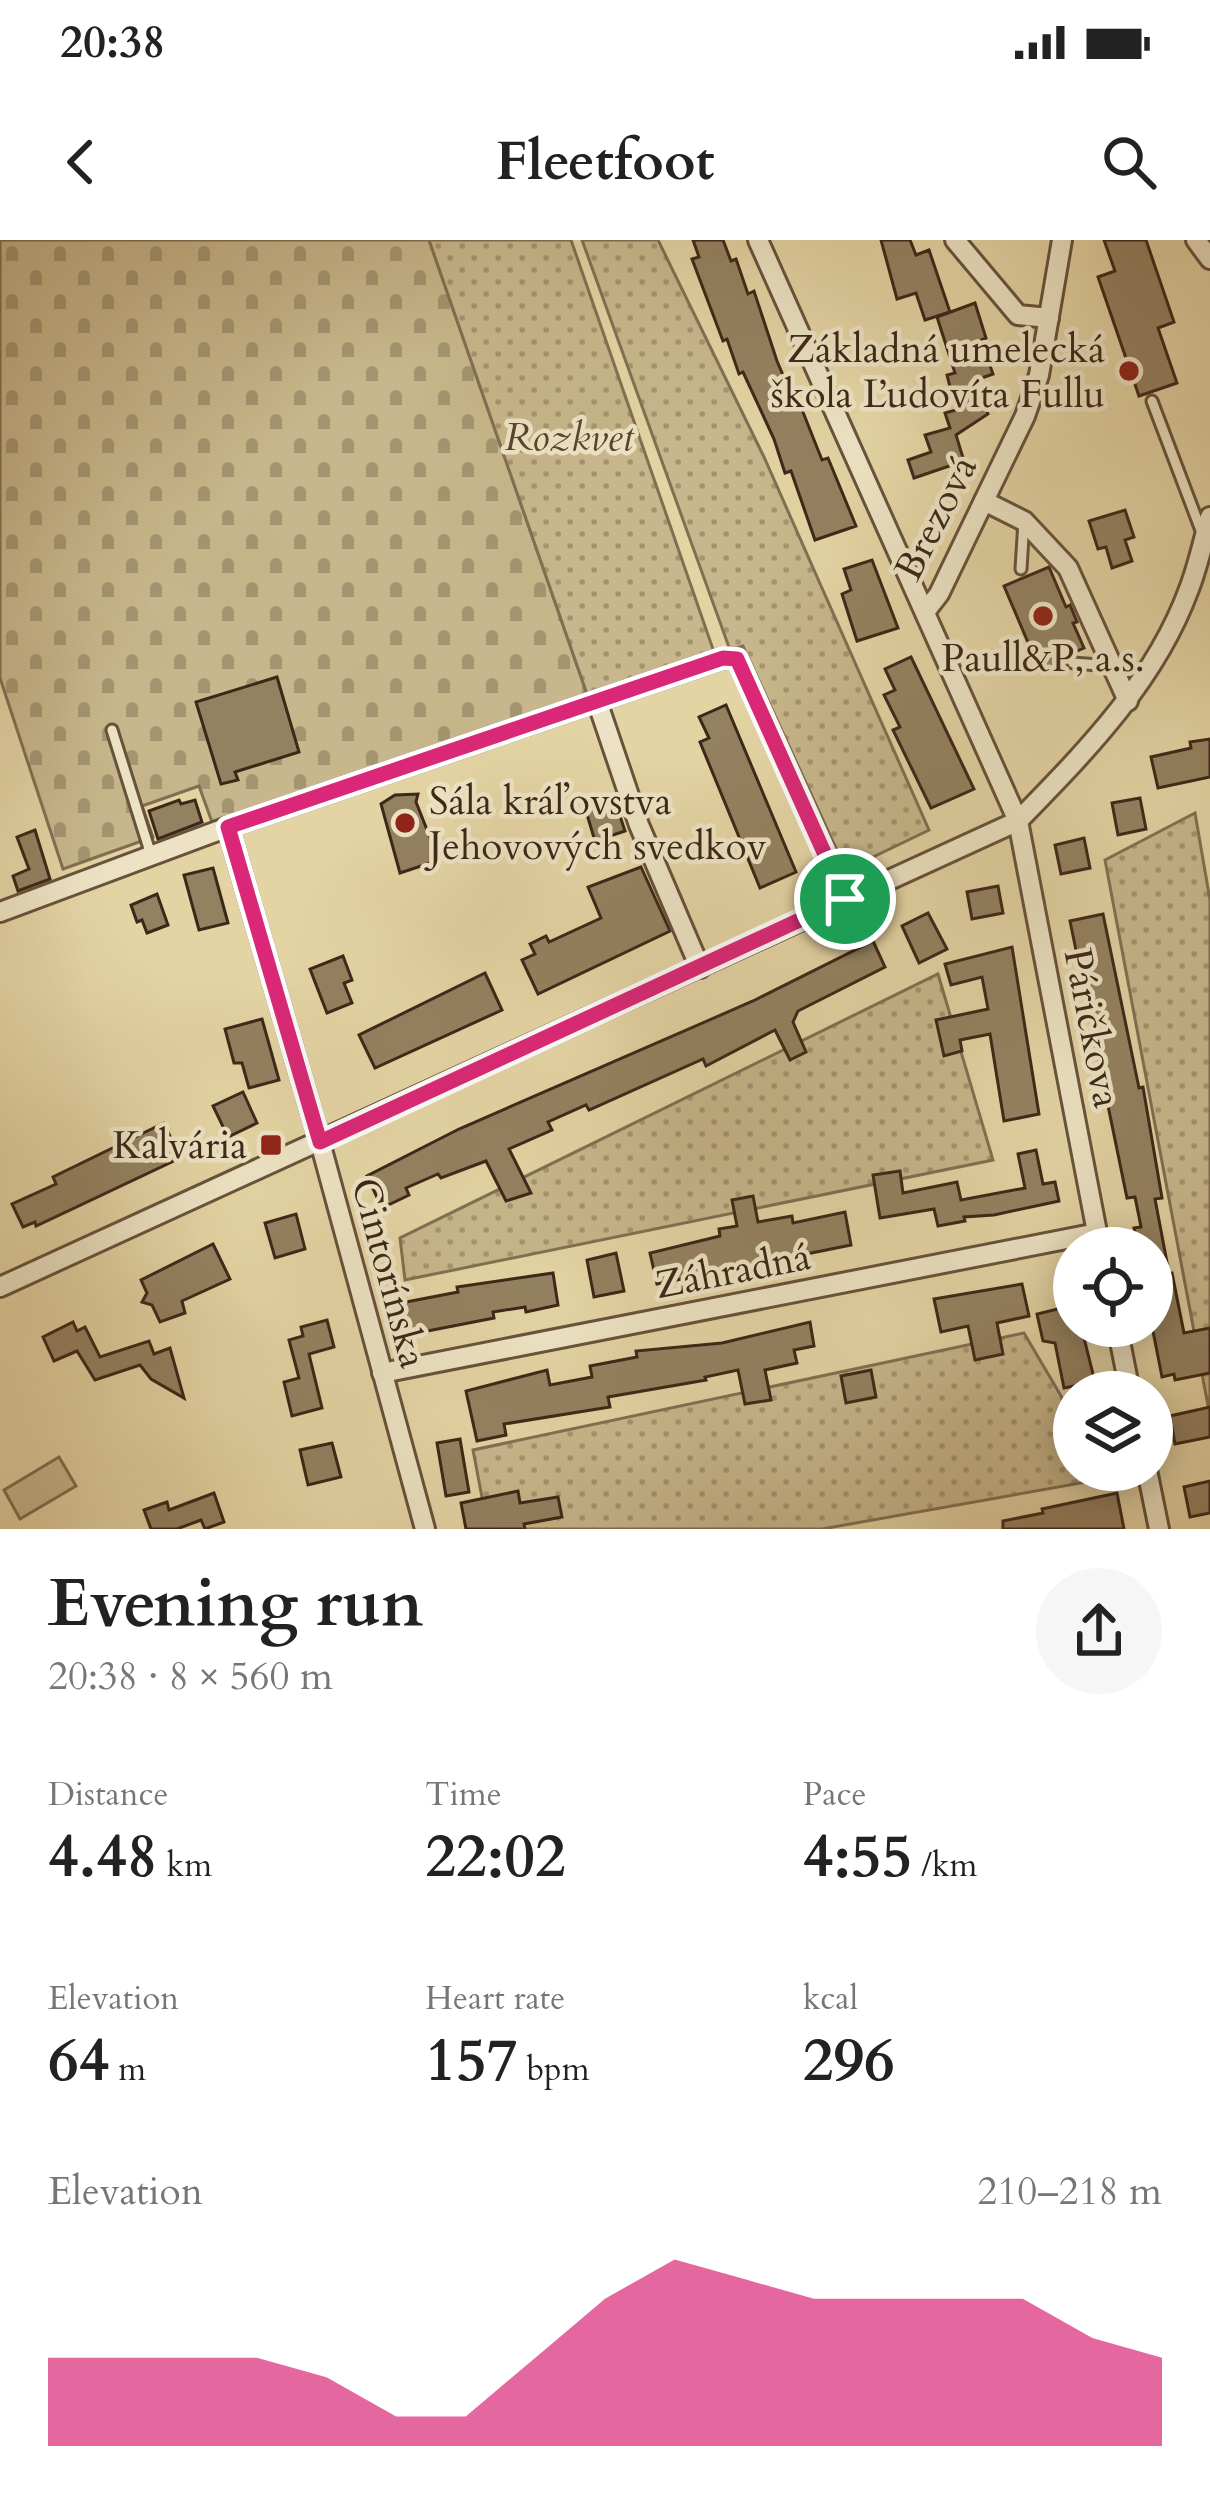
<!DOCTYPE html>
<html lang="en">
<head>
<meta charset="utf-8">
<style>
  :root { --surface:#fff; --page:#f6f6f6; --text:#222; --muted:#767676; --accent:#db2777 }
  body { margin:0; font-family:Cardo,serif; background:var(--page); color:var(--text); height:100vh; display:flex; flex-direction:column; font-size:45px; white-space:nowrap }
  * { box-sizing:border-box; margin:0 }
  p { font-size:39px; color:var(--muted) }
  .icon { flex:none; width:66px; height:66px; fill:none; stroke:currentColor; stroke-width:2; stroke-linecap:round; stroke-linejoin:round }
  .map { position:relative; height:1289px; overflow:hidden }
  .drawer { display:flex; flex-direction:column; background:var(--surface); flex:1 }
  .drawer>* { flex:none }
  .tools { position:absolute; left:1053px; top:987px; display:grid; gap:24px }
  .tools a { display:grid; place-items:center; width:120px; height:120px; border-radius:50%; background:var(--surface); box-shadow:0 6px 30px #0003; font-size:60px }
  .pin { position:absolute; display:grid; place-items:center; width:102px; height:102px; color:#fff; margin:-51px; border:6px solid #fff; border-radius:50%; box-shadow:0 3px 12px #0007 }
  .round { display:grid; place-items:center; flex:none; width:126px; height:126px; border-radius:63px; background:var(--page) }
  .head { display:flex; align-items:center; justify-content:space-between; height:204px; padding:0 48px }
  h1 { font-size:66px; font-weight:800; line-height:90px }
  .figures { display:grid; grid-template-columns:repeat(3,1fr); gap:18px; height:204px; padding:12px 48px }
  .figures div { display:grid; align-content:center }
  .figures b { font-size:60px; font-weight:800 }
  .figures small { font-size:33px; font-weight:400 }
  .figures p { font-size:33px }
  .chart { height:336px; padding:24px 48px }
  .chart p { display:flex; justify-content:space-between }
  .chart svg { width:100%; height:216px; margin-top:12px; fill:var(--accent); opacity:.7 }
  .status { display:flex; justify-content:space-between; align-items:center; height:84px; padding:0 60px; background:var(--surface); direction:ltr }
  .status svg { height:33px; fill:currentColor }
  header { display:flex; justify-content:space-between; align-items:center; height:156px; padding:0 48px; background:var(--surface); font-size:54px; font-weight:800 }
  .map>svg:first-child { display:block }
  .cemetery { fill:url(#cemetery-stones); stroke:#826f52; stroke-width:3 }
  .park { fill:url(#park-dots); stroke:#826f52; stroke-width:3 }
  .pitch { fill:#c8b78c; stroke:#826f52; stroke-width:3 }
  .building { fill:#948161; stroke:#3d2718; stroke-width:3 }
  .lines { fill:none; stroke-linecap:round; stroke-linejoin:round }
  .lane-casing { stroke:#67523b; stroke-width:15 }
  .street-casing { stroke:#67523b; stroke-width:24 }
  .lane { stroke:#ede3c4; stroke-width:9 }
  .street { stroke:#ede3c4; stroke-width:18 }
  .route-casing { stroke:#fff; stroke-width:24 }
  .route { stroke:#db2777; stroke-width:15 }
  .poi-dot { fill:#8f2418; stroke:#ede3c4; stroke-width:4.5 }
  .labels { text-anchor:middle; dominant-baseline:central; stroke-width:9; stroke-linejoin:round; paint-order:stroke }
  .poi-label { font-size:39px; fill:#3d2718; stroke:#ede3c4; text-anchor:end }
  .park-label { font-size:39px; font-style:italic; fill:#59442f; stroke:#ede3c4 }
  .street-label { font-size:39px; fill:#3d2718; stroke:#ede3c4 }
</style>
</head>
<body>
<div class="status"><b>20:38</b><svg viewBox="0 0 49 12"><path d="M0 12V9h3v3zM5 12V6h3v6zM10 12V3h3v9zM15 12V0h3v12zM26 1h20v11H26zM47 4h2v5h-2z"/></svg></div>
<header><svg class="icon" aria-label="back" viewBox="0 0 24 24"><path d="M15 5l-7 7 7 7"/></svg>Fleetfoot<svg class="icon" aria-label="search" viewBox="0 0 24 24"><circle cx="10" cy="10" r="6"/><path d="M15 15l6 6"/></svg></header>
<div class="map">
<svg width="1210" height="1289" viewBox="0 0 1210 1289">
  <defs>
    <pattern id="cemetery-stones" width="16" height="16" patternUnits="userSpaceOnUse" patternTransform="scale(3)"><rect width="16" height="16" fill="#c8b78c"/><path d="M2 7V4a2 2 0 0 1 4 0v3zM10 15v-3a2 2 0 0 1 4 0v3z" fill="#a49571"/></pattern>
    <pattern id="park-dots" width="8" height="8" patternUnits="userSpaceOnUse" patternTransform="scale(3)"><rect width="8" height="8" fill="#c8b78c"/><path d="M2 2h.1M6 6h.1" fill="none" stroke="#a49571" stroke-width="1.8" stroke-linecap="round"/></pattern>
  </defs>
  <rect width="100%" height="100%" fill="#e4d4a4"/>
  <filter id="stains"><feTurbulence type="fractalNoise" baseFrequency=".00167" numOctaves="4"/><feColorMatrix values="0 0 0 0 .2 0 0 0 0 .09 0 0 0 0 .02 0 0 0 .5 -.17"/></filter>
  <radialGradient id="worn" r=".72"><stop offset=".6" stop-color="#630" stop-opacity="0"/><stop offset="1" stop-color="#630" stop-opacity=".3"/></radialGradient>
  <path class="cemetery" d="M0,0H429L587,454L212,582L199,546L142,566L153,597L63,629L0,438Z"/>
  <g class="park">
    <path d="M429,0H571L714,412L587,454Z"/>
    <path d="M582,0H658L764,217L929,590L846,630L743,406L730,410Z"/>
    <path d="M1195,573L1210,660V1176L1105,620Z"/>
    <path d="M938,734L993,920L405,1040L400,998Z"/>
    <path d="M1024,1093L1074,1178V1230H1104L1109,1238L822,1289H488L473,1210Z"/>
  </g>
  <path class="pitch" d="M59,1217L76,1246L20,1279L4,1250Z"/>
  <g class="building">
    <path d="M693,0H723L731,21L736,19L748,54L754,51L777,121L791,154L795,152L822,220L828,218L856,286L815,300L791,231L785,233L774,199L743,132L739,134L727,99L723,101L692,19L699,17Z"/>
    <path d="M881,0H910L916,15L929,10L950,72L925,80L916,53L897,59Z"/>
    <path d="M1104,0H1146L1174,82L1158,88L1177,143L1139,156L1098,37L1115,31Z"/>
    <path d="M975,63L986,98L981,100L993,134L976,140L988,174L956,195L964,221L914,238L908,220L931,212L925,195L950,188L945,173L956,170L947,135L955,133L937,77Z"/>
    <path d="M1125,270L1134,297L1125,300L1132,321L1112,328L1106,307L1098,309L1089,281Z"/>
    <path d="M872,320L898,388L857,401L842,354L851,350L844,329Z"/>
    <path d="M1049,327L1066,367L1070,365L1077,382L1073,383L1084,408L1059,419L1061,425L1041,433L1004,346Z"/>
    <path d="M911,417L974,549L931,568L893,490L900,487L884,455L895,450L885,429Z"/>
    <path d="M277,437L299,512L235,532L238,540L221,544L196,462Z"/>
    <path d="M726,465L796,632L760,648L700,502L709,498L699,477Z"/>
    <path d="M1210,499V537L1158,548L1151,517L1191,508L1190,502Z"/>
    <path d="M418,554L416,562L439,620L400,633L381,564L395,555Z"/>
    <path d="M614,558L625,591L595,601L585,568Z"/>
    <path d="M1140,558L1146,589L1118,595L1112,563Z"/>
    <path d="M179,560L181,564L195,560L202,582L158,599L149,571Z"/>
    <path d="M35,590L50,639L18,651L13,636L29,629L17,597Z"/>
    <path d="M1084,598L1090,628L1061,634L1055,605Z"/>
    <path d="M641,627L670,691L538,754L522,720L535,714L530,704L546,696L549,702L601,678L588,647Z"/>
    <path d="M213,628L228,683L199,690L184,635Z"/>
    <path d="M998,646L1003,673L972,679L967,652Z"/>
    <path d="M157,654L168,685L147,693L142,680L137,682L131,665Z"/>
    <path d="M928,673L947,709L919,723L902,686Z"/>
    <path d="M1103,674L1139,848L1143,847L1162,958L1155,959L1169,1033H1172L1184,1093L1210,1088V1133L1175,1140L1174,1134L1162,1137L1152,1086V1008H1139L1134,988L1141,987L1135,957L1127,958L1070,681Z"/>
    <path d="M873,701L885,727L798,771L793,782L806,812L790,820L775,790L706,826L703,819L589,870L586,865L548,882L552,890L509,909L531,953L506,961L486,921L441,938L438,934L406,948L409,955L382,968L367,936L459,889L753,761Z"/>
    <path d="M1012,707L1039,874L1004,881L990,794L960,800L962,811L944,816L936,780L988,769L982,737L951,745L945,724Z"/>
    <path d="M343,716L352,740L344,743L352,763L327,773L310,729Z"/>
    <path d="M485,733L502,770L375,828L359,795Z"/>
    <path d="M262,779L279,840L249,848L242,823H234L225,789Z"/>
    <path d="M243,852L257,883L228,897L213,866Z"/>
    <path d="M164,883L180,918L36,986L35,982L23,987L12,964L56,944L53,937Z"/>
    <path d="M1036,910L1043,944L1055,942L1059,961L994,975L964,977L965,981L938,986L934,969L880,978L873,935L900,931L903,953L957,942L961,960L1025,948L1018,914Z"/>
    <path d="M753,956L758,982L792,976L793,983L845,972L851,1005L657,1044L650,1013L720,996L719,989L737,986L732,960Z"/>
    <path d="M296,974L305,1009L275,1018L265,983Z"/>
    <path d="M213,1004L230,1039L182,1061L185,1073L160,1082L152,1065L142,1062L147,1053L141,1040Z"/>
    <path d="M616,1013L624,1051L594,1057L587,1020Z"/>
    <path d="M553,1033L558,1065L526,1072L525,1067L493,1072L494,1078L407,1095L401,1063L458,1052L457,1047Z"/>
    <path d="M1022,1044L1029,1076L997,1083L1003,1114L975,1120L968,1086L941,1092L934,1059Z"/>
    <path d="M1074,1065V1086H1081L1095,1142L1064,1148L1055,1103L1043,1101L1037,1074Z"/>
    <path d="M327,1080L334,1107L309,1114L322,1168L292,1176L284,1142L299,1138L289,1100L303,1096L301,1087Z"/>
    <path d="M73,1082L77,1091L85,1087L100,1117L149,1101L154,1114L170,1108L184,1158L151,1139L140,1125L95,1140L77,1111L54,1121L43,1097Z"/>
    <path d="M810,1082L814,1106L794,1110L797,1123L765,1130L771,1160L745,1164L738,1130L705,1137L706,1140L608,1157L610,1167L504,1184L506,1195L477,1201L466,1151L547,1130L550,1145L592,1137L590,1126L637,1117L636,1111L722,1103Z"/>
    <path d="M871,1130L876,1157L846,1163L841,1136Z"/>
    <path d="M1210,1167V1197L1175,1204L1170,1176Z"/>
    <path d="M460,1199L469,1252L446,1256L437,1203Z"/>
    <path d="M332,1203L341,1237L308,1245L300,1210Z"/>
    <path d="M1210,1241V1273L1190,1277L1184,1247Z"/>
    <path d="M518,1251L520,1263L558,1257L562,1277L524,1284L525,1289H466L461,1263Z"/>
    <path d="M214,1253L224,1282L205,1289L201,1280L177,1289H151L144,1270L167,1262L169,1270Z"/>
    <path d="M1117,1253L1124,1289H1003V1281L1043,1273L1042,1269Z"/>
  </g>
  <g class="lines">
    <defs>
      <g id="lane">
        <path d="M1152,161L1202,293"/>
        <path d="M1021,329L1024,281"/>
        <path d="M1073,423L1112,426"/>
        <path d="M112,490L151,615"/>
      </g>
      <g id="street">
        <path d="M758,0L1018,581L1100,1008"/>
        <path d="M955,0L1018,75L1049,78"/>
        <path d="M1196,0L1210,19"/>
        <path d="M984,261L1024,281L1068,328L1128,461"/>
        <path d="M925,372L939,354L1025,176L1039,135L1062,0"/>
        <path d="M598,464L639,585L700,728"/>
        <path d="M228,587L320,902L425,1289"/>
        <path d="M0,672L228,587L723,418L737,419L846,659"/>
        <path d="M0,1047L1018,581C1085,512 1155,442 1189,349C1198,326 1203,301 1210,277"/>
        <path d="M1117,1086L1130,1152"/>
        <path d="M382,1133L1097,993"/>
        <path d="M1147,1230L1159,1289"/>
      </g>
    </defs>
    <use href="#lane" class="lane-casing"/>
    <use href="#street" class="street-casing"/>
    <use href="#lane" class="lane"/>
    <use href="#street" class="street"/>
  </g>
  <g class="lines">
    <defs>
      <path id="route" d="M723,418L737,419L845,659L320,902L228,587Z"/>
    </defs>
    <use href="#route" class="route-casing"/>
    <use href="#route" class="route"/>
  </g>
  <g class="poi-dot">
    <circle cx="1129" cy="131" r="12"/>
    <circle cx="1043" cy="376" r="12"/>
    <circle cx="405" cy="583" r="12"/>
    <rect x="259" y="893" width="24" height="24" rx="6"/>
  </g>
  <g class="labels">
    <g class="poi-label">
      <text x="1105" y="109">Základná umelecká<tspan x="1105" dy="45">škola Ľudovíta Fullu</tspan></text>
      <text x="1043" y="418" text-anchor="middle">Paull&amp;P, a.s.</text>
      <text x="429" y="561" text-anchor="start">Sála kráľovstva<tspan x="429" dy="45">Jehovových svedkov</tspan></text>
      <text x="247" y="905">Kalvária</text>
    </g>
    <g class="park-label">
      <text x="569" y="197">Rozkvet</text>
    </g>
    <g class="street-label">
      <text transform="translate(936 278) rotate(-63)">Brezová</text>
      <text transform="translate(1092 788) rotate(79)">Páričkova</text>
      <text transform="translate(733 1031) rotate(-11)">Záhradná</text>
      <text transform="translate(389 1033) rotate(75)">Cintorínska</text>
    </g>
  </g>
  <rect width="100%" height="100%" filter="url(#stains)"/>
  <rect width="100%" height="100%" fill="url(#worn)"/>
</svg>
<div class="tools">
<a><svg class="icon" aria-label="locate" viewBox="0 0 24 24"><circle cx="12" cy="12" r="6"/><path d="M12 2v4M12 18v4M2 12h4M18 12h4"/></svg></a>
<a><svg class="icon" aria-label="layers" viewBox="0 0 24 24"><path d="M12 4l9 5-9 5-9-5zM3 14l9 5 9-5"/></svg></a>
</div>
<div class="pin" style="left:845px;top:659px;background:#1e9e55"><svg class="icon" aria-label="arrive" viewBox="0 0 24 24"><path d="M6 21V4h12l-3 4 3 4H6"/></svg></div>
</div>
<section class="drawer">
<div class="head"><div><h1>Evening run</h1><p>20:38 · 8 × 560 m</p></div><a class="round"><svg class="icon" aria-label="share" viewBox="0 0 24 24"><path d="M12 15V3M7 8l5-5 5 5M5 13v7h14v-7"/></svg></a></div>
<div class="figures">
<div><p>Distance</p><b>4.48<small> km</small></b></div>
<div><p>Time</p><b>22:02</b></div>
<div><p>Pace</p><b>4:55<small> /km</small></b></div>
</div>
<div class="figures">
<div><p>Elevation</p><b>64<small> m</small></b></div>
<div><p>Heart rate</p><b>157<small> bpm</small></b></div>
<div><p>kcal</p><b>296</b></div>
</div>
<div class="chart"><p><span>Elevation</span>210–218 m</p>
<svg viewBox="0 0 160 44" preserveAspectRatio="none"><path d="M0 44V26L10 26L20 26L30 26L40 30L50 38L60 38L70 26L80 14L90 6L100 10L110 14L120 14L130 14L140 14L150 22L160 26V44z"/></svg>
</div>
</section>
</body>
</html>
